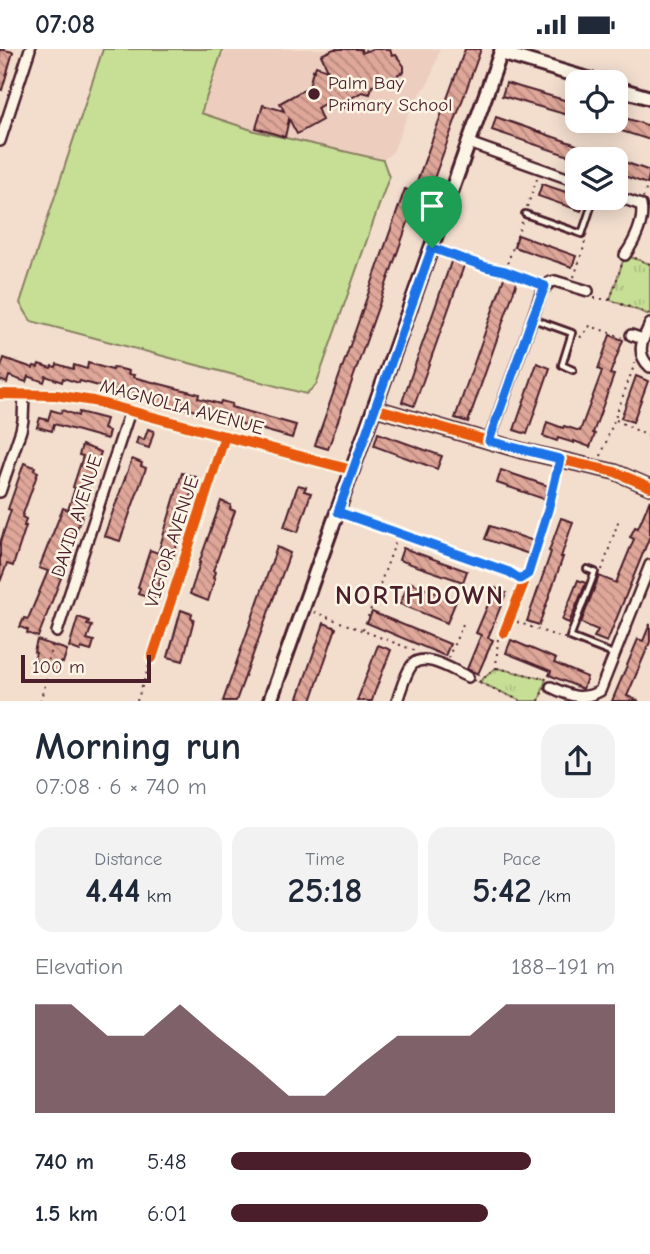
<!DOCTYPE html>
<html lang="en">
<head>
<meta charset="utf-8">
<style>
  :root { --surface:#fff; --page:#f2f2f3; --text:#1f2937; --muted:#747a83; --accent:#4a1f2b }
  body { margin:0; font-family:"Comic Neue",sans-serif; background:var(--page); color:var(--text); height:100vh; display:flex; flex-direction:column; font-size:26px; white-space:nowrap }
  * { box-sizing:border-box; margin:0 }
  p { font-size:23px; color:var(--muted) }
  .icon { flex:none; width:38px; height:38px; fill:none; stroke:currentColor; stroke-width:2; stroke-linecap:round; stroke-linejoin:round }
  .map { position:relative; height:652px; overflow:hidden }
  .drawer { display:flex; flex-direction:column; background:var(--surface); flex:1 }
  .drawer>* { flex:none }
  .controls { position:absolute; left:565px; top:21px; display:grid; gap:14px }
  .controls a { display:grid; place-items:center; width:63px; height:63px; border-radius:14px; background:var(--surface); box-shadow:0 4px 18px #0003; font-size:35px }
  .scale { position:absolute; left:21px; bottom:18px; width:130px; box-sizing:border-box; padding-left:7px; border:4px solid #4a1f2b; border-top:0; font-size:19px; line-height:24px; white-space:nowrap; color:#4a1f2b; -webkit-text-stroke:5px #fcf5e5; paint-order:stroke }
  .pin { position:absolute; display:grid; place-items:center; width:60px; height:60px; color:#fff; margin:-72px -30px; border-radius:50% 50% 50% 0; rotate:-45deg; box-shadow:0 0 7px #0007 }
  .pin .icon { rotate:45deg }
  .round { display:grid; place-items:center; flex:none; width:74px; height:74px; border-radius:21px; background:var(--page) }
  .overview { display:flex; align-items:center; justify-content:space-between; height:119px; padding:0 35px }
  h1 { font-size:38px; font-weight:600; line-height:52px }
  .figures { display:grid; grid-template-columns:repeat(3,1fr); gap:10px; height:119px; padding:7px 35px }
  .figures div { display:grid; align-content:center; border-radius:18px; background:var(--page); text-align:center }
  .figures b { font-size:35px; font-weight:600 }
  .figures small { font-size:19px; font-weight:400 }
  .figures p { font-size:19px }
  .chart { height:196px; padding:14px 35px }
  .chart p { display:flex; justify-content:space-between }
  .chart svg { width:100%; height:126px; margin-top:7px; fill:var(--accent); opacity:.7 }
  ul { padding:0 35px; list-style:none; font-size:23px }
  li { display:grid; grid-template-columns:112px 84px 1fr; align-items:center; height:52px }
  li i { height:18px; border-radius:9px; background:var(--accent) }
  .status { display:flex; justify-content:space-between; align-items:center; height:49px; padding:0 35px; background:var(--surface); direction:ltr }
  .status svg { height:19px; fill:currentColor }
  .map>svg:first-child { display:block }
  .built { fill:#edcebe }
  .grass { fill:url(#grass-tufts); stroke:#887f60; stroke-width:2 }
  .park { fill:#c6df95; stroke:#887f60; stroke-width:2 }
  .building { fill:url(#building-back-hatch); stroke:#4a1f2b; stroke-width:2 }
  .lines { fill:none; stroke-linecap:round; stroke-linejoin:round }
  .lane-casing { stroke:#4a1f2b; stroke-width:10 }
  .street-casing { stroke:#4a1f2b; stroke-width:14 }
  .secondary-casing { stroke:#4a1f2b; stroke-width:18 }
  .path { stroke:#4a1f2b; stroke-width:2; stroke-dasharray:2 5; stroke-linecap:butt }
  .lane { stroke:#fcf5e5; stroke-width:4.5 }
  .street { stroke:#fcf5e5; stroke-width:9 }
  .secondary { stroke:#fcf5e5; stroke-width:12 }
  .cycleway-casing { stroke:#fcf5e5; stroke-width:15 }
  .cycleway { stroke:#e8590c; stroke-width:10 }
  .route-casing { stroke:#fff; stroke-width:14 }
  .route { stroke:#1a73e8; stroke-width:9 }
  .poi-dot { fill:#4a1f2b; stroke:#fcf5e5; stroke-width:2.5 }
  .labels { text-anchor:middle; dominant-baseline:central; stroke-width:5; stroke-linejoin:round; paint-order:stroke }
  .poi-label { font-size:19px; fill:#4a1f2b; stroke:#fcf5e5; text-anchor:start }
  .street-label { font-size:19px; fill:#4a1f2b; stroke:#fcf5e5 }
  .district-label { font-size:26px; font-weight:bold; letter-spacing:2px; fill:#4a1f2b; stroke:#fcf5e5 }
</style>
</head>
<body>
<div class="status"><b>07:08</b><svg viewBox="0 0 49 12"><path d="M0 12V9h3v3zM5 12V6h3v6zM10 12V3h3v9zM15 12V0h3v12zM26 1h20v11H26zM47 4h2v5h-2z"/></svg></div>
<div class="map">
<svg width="650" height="652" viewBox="0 0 650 652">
  <defs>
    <pattern id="grass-tufts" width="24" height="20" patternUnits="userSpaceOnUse" patternTransform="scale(1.75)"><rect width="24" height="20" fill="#c6df95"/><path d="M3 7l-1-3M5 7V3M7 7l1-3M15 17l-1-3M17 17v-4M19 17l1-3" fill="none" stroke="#acbf81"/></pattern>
    <pattern id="building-back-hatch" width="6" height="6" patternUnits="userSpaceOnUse" patternTransform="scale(1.75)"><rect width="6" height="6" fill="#dfa799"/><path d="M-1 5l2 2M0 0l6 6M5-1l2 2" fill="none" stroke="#b7877d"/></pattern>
  </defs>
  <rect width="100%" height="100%" fill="#f3dece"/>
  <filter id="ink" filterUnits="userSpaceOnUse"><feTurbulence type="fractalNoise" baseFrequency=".0143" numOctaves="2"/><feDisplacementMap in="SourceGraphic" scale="14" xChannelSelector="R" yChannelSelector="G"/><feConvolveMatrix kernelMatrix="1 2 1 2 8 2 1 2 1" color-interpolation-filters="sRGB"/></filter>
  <g filter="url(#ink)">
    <path class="built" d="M223,0H440L430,31L411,58L393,103L383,111L255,82L201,64Z"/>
    <g class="grass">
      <path d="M625,206L650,215V266L610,251Z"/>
      <path d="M496,619L546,630L539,652H521L479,633Z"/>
    </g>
    <path class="park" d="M103,0H223L201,64L255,82L383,111L389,128L316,336L306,345L31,272L20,254Z"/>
    <g class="building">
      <path d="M0,0L13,3L2,41L0,40Z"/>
      <path d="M334,0H361L362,4L372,0H390L392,7L396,6L404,17V23L398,25L396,33L388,31L372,37L370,45L362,43L348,51L345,59L338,56L333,59L326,54L317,59L322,71L297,85L289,70L285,88L256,79L263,56L284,62L280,54L309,38L313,21L314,22L316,17L328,21L321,6Z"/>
      <path d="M465,0H481L428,146L414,141Z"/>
      <path d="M506,34L578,55V69L502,47Z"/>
      <path d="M616,66L650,77V91L593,73L594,72H616Z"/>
      <path d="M496,68L574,95L613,110H578L492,81Z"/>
      <path d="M616,110L650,122L647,135L616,124Z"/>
      <path d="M542,135L578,147V149H586L581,162L538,147Z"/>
      <path d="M405,140L418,145L328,400L315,396Z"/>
      <path d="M518,186L576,207L572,218L514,198Z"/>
      <path d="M452,210L465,214L414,357L402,353Z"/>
      <path d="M505,226L518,230L468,373L455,369Z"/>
      <path d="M610,286L623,291L610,325L614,326L593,384L595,385L590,398L574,392V394L558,389L557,392L543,387L547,373L563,379L564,377L580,382L602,322L598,320Z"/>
      <path d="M4,309L33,319L34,317L38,318L39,315L51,319L52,317L56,318L57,315L73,320L74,316L87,320L88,314L112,321L113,319L121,320L129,322L128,325L134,326L133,328L199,345L198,349L220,355L221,352L232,355L231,358L296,376L292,389L178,357L176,359L139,350L121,345V343L80,332L79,334L63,329L62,333L46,327L44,333L28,327L26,333L9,327L7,334L0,331V321Z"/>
      <path d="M537,314L550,319L527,385L514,381Z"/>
      <path d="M636,327L648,332L633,373L621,369Z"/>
      <path d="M51,361L61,364L62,361L78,367L79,363L106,370L103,380L109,382L107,390L54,375L52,382L37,378L40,369L48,371Z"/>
      <path d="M148,380L154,382L149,399L136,395L138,388L144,391Z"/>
      <path d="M378,384L442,407L437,420L374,397Z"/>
      <path d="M82,396L101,403L85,449H87L83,464L77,480L74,479L63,513L59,528L61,529L38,588L27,584L28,581L20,578L24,569L28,570L48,522L39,519L63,459L68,461L75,439L73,438L83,407L79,406Z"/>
      <path d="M132,410L142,414L141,417L146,419L120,492L104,487Z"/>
      <path d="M24,414L35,418L34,421L38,423L22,468L26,470L24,477H26L13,517L7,515L0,533V494L11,461L8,460Z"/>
      <path d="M501,421L548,437L544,450L497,434Z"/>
      <path d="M182,424L196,428L174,506L169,504L154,550L138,545L140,539L138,538L150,501L158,504Z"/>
      <path d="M298,436L306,438L304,442L311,444L298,483L284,478Z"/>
      <path d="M650,451V487L607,593L594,588L598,581L581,574L599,527L616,534L634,490L630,488L635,478L638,479Z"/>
      <path d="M221,452L231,456L230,460L235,462L213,522L215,523L213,529H215L208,552L190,545L200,514H199Z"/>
      <path d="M561,469L573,473L561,508H563L539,576L527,572L551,503L549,502Z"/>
      <path d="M490,477L537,493L532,506L485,490Z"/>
      <path d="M277,498L290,504L236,652H223Z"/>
      <path d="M403,499L467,522L463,533L399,511Z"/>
      <path d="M578,531L586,534L569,574L562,571Z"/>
      <path d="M409,533L456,552L447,574L400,555Z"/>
      <path d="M495,539L506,544L488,589L493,591L478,625L467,620L481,586L476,584Z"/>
      <path d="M181,561L192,565L191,569L194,570L183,612L168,608Z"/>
      <path d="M372,563L450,595L445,607L367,574Z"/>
      <path d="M78,568L89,572L87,576L92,577L87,590L94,592L91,602L81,599L80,602L69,598Z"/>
      <path d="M324,574L336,579L311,652H306L298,649Z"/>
      <path d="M650,575V593L627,647L639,652H612L638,590L643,592Z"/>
      <path d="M37,591L67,601L63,614L61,613L57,623L47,620L49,616L34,611L36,604L34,603Z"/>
      <path d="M511,591L556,610L554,614L587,628L583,640L549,626L551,622L506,604Z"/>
      <path d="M378,596L391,601L374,645L372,652H357Z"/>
    </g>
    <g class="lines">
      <defs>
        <g id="lane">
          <path d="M525,165L582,185L594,149"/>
          <path d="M533,270L572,284L562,316L573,321"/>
          <path d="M587,520L595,523L570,588L613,605"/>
        </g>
        <g id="street">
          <path d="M0,92L30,0"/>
          <path d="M469,94L578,133"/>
          <path d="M616,147L641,156C645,172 634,193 625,206"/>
          <path d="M650,275C642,292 635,304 650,318"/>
          <path d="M631,286L643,290"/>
          <path d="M0,345L56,346L93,352L352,421"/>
          <path d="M489,392L542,242L550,233L555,232L588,242"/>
          <path d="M0,443L21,381L23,371L24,346"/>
          <path d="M338,462L515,526L520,531L523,536L504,584"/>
          <path d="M57,583L130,362"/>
          <path d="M152,609L225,387"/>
          <path d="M551,638C569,647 582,652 600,642L650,516"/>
          <path d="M397,652C401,641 405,625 412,616C424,602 454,622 468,628"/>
        </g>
        <g id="secondary">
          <path d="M501,4L598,33"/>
          <path d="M616,39L650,49"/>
          <path d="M375,359L523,402L615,423L650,438"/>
          <path d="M270,652L502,0"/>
        </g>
      </defs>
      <use href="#lane" class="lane-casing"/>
      <use href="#street" class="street-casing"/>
      <use href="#secondary" class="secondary-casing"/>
      <g class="path">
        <path d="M365,0L366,3"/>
        <path d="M643,149L650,130"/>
        <path d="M527,158L538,127"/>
        <path d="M440,202L537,234"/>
        <path d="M635,209L650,215"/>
        <path d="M505,221L523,170"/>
        <path d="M574,228L585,195L584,191"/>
        <path d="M594,249L610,251L649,265"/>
        <path d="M610,251L622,215"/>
        <path d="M580,287L581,288L590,277L622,288"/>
        <path d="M616,371L650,388"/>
        <path d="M601,407L635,314"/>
        <path d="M602,521L619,470"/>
        <path d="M527,526L548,461L557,421"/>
        <path d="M314,563L416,602"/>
        <path d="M517,573L562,589H565"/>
        <path d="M363,581L396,492"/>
        <path d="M448,609L463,575"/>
        <path d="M497,619L546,630"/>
        <path d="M474,631L521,652"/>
        <path d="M479,633L496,619L498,589"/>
        <path d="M40,652L46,633L45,619L54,592"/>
        <path d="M137,652L149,617"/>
        <path d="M539,652L543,641"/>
      </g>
      <use href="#lane" class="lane"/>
      <use href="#street" class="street"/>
      <use href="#secondary" class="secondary"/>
      <defs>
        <g id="cycleway">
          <path d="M0,345L56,346L93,352L352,421"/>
          <path d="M375,359L523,402L615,423L650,438"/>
          <path d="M338,462L515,526L520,531L523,536L504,584"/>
          <path d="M152,609L225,387"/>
        </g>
      </defs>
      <use href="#cycleway" class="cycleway-casing"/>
      <use href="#cycleway" class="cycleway"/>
    </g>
  </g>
  <g class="lines" filter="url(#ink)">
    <defs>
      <path id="route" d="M432,199L486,218L505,222L545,237L532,270L489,392L560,410L548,461L528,525L520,530L509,523L338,463Z"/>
    </defs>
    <use href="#route" class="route-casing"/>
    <use href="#route" class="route"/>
  </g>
  <circle class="poi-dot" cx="314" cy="45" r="7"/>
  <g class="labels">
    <g class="poi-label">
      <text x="328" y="34">Palm Bay<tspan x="328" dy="22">Primary School</tspan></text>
    </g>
    <g class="street-label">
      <text transform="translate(182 358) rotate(15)">MAGNOLIA AVENUE</text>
      <text transform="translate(77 467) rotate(-72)">DAVID AVENUE</text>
      <text transform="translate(172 493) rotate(-72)">VICTOR AVENUE</text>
    </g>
    <g class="district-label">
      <text x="420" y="547">NORTHDOWN</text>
    </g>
  </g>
</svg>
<div class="controls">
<a><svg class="icon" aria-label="locate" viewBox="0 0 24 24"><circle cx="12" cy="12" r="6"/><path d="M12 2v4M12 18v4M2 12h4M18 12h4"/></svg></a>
<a><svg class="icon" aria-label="layers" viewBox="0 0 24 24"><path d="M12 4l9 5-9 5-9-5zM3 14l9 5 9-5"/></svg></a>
</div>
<div class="scale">100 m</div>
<div class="pin" style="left:432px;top:199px;background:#1e9e55"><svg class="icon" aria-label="arrive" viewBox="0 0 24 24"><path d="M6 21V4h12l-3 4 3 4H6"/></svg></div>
</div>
<section class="drawer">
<div class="overview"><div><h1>Morning run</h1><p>07:08 · 6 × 740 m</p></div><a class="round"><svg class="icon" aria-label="share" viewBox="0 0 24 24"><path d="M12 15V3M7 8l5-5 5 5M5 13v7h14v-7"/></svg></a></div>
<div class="figures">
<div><p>Distance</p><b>4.44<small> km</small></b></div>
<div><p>Time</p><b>25:18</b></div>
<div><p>Pace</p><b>5:42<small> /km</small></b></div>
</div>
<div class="chart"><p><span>Elevation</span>188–191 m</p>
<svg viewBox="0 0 160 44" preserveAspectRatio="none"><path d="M0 44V6L10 6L20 17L30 17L40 6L50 17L60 27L70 38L80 38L90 27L100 17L110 17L120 17L130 6L140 6L150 6L160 6V44z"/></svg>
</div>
<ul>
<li><b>740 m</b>5:48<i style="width:78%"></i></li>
<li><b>1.5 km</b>6:01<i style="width:67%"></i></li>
</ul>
</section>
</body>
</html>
